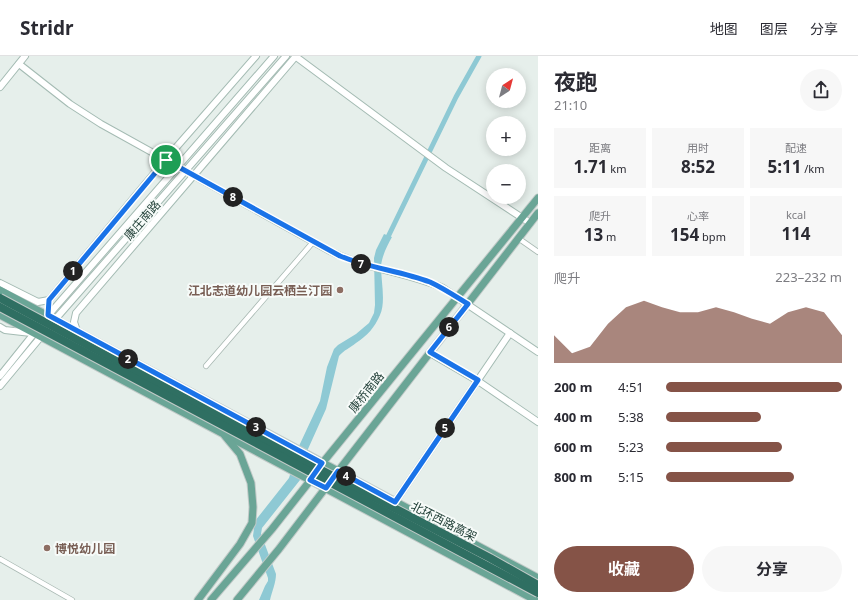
<!DOCTYPE html>
<html lang="zh">
<head>
<meta charset="utf-8">
<style>
  :root { --surface:#fff; --page:#f7f7f7; --text:#2b2b33; --muted:#7c7c81; --line:#e1e1e2; --accent:#855347 }
  body { margin:0; font-family:"Noto Sans","Noto Sans SC",sans-serif; background:var(--page); color:var(--text); height:100vh; display:flex; flex-direction:column; font-size:15px; white-space:nowrap }
  * { box-sizing:border-box; margin:0 }
  p { font-size:13px; color:var(--muted) }
  .icon { flex:none; width:22px; height:22px; fill:none; stroke:currentColor; stroke-width:2; stroke-linecap:round; stroke-linejoin:round }
  .map { position:relative; flex:1; overflow:hidden }
  .drawer { display:flex; flex-direction:column; background:var(--surface); width:320px }
  .drawer>* { flex:none }
  .needle { width:26px; rotate:36deg }
  .fabs { position:absolute; left:486px; top:12px; display:grid; gap:8px }
  .fabs a { display:grid; place-items:center; width:40px; height:40px; border-radius:50%; background:var(--surface); box-shadow:0 2px 10px #0003; font-size:20px }
  .pin { position:absolute; display:grid; place-items:center; width:34px; height:34px; color:#fff; margin:-17px; border:2px solid #fff; border-radius:50%; box-shadow:0 1px 4px #0007 }
  .km { position:absolute; width:20px; height:20px; margin:-10px; border-radius:50%; background:#222; color:#fff; font-size:11px; line-height:20px; text-align:center }
  .round { display:grid; place-items:center; flex:none; width:42px; height:42px; border-radius:21px; background:var(--page) }
  .overview { display:flex; align-items:center; justify-content:space-between; height:68px; padding:0 16px }
  h1 { font-size:22px; font-weight:700; line-height:30px }
  .figures { display:grid; grid-template-columns:repeat(3,1fr); gap:6px; height:68px; padding:4px 16px }
  .figures div { display:grid; align-content:center; border-radius:0px; background:var(--page); text-align:center }
  .figures b { font-size:17px; font-weight:700 }
  .figures small { font-size:11px; font-weight:400 }
  .figures p { font-size:11px }
  .chart { height:112px; padding:8px 16px }
  .chart p { display:flex; justify-content:space-between }
  .chart svg { width:100%; height:72px; margin-top:4px; fill:var(--accent); opacity:.7 }
  .cta { display:flex; gap:8px; margin-top:auto; padding:8px 16px }
  .cta a { flex:1; height:46px; border-radius:24px; background:var(--accent); color:#fff; font-size:16px; font-weight:700; line-height:46px; text-align:center }
  .cta a+a { background:var(--page); color:var(--text) }
  ul { padding:0 16px; list-style:none; font-size:13px }
  li { display:grid; grid-template-columns:64px 48px 1fr; align-items:center; height:30px }
  li i { height:10px; border-radius:5px; background:var(--accent) }
  header { display:flex; align-items:center; gap:24px; box-sizing:border-box; height:56px; padding:0 20px; background:var(--surface); border-bottom:1px solid var(--line) }
  header strong { font-size:19px }
  nav { display:flex; gap:22px; margin-inline-start:auto; font-size:14px }
  main { display:flex; flex:1; min-height:0 }
  .map>svg:first-child { display:block }
  .water { fill:#8ec9d4 }
  .lines { fill:none; stroke-linecap:round; stroke-linejoin:round }
  .canal { stroke:#8ec9d4; stroke-width:5 }
  .street-casing { stroke:#a8b8b2; stroke-width:6 }
  .secondary-casing { stroke:#a4bbb3; stroke-width:8 }
  .primary-casing { stroke:#c2cac8; stroke-width:9 }
  .street { stroke:#fff; stroke-width:4.5 }
  .secondary { stroke:#fff; stroke-width:6 }
  .primary { stroke:#6aa596; stroke-width:7 }
  .highway-bridge-casing { stroke:#c2cac8; stroke-width:10; stroke-linecap:butt }
  .highway-bridge { stroke:#2f6f62; stroke-width:8 }
  .route-casing { stroke:#fff; stroke-width:8 }
  .route { stroke:#1a73e8; stroke-width:5 }
  .education-dot { fill:#8d6e63; stroke:#f7fbf9; stroke-width:1.5 }
  .labels { text-anchor:middle; dominant-baseline:central; stroke-width:4; stroke-linejoin:round; paint-order:stroke }
  .street-label { font-size:12px; fill:#24423a; stroke:#f7fbf9 }
  .education-label { font-size:12px; font-weight:bold; fill:#785e54; stroke:#f7fbf9; text-anchor:end }
</style>
</head>
<body>
<header>
<strong>Stridr</strong>
<nav><a>地图</a><a>图层</a><a>分享</a></nav>
</header>
<main>
<div class="map">
<svg width="538" height="544" viewBox="0 0 538 544">
  <rect width="100%" height="100%" fill="#e6efeb"/>
  <path class="water" d="M384,178L392,181C387,190 382,200 381,210C381,225 386,246 380,259C375,271 367,280 356,287C350,292 344,294 339,300L326,353L308,393L300,424L262,472L261,478L276,518C276,527 272,535 270,544H259L265,530L268,525V522L253,480L255,465L289,422L299,390L320,345L327,311L334,293L338,289L356,278L369,267L374,257L375,249L374,202L376,194Z"/>
  <g class="lines">
    <path class="canal" d="M386,185L456,41L479,0"/>
    <defs>
      <g id="street">
        <path d="M518,182L538,196"/>
        <path d="M206,310L314,185"/>
        <path d="M0,503L72,544"/>
      </g>
      <g id="secondary">
        <path d="M295,0L446,112L530,167"/>
        <path d="M19,8L70,48L101,68L330,195C365,213 406,216 443,232L538,296"/>
        <path d="M0,31L25,0"/>
        <path d="M0,227L38,246L49,244L166,103L256,0"/>
        <path d="M45,263L274,0"/>
        <path d="M52,267L286,0"/>
        <path d="M0,271L5,274L31,277"/>
        <path d="M77,275L74,266L76,257L296,0"/>
        <path d="M430,297L478,325L538,366"/>
        <path d="M0,320L36,275"/>
        <path d="M0,330L44,277"/>
        <path d="M395,446L510,277"/>
      </g>
      <g id="primary">
        <path d="M0,234L538,522"/>
        <path d="M0,259L535,544"/>
        <path d="M320,410L538,142"/>
        <path d="M336,418L538,157"/>
        <path d="M198,544L240,488L252,467L253,451L251,427L240,398L225,380"/>
        <path d="M211,544L272,473L313,421"/>
        <path d="M237,544L279,493L327,430"/>
      </g>
    </defs>
    <use href="#street" class="street-casing"/>
    <use href="#secondary" class="secondary-casing"/>
    <use href="#primary" class="primary-casing"/>
    <use href="#street" class="street"/>
    <use href="#secondary" class="secondary"/>
    <use href="#primary" class="primary"/>
    <defs>
      <g id="highway-bridge">
        <path d="M0,242L279,392L490,502L538,529"/>
        <path d="M0,251L538,537"/>
      </g>
    </defs>
    <use href="#highway-bridge" class="highway-bridge-casing"/>
    <use href="#highway-bridge" class="highway-bridge"/>
  </g>
  <g class="lines">
    <defs>
      <path id="route" d="M166,104L340,200C369,212 401,215 430,226C443,232 455,240 468,248L430,296L478,324L395,446L338,415L326,432L310,424L322,407L48,259L49,244Z"/>
    </defs>
    <use href="#route" class="route-casing"/>
    <use href="#route" class="route"/>
  </g>
  <g class="education-dot">
    <circle cx="340" cy="234" r="4"/>
    <circle cx="47" cy="492" r="4"/>
  </g>
  <g class="labels">
    <g class="street-label">
      <text transform="translate(142 164) rotate(-49)">康庄南路</text>
      <text transform="translate(366 336) rotate(-51)">康桥南路</text>
      <text transform="translate(444 465) rotate(27)">北环西路高架</text>
    </g>
    <g class="education-label">
      <text x="332" y="234">江北志道幼儿园云栖兰汀园</text>
      <text x="55" y="492" text-anchor="start">博悦幼儿园</text>
    </g>
  </g>
</svg>
<div class="fabs">
<a><svg class="needle" viewBox="-14 -14 28 28"><path d="M0-13l5 13h-10z" fill="#e53935"/><path d="M0 13l5-13h-10z" fill="#7c7c81"/></svg></a>
<a>+</a>
<a>−</a>
</div>
<div class="pin" style="left:166px;top:104px;background:#1e9e55"><svg class="icon" aria-label="arrive" viewBox="0 0 24 24"><path d="M6 21V4h12l-3 4 3 4H6"/></svg></div>
<b class="km" style="left:73px;top:215px">1</b>
<b class="km" style="left:128px;top:303px">2</b>
<b class="km" style="left:256px;top:371px">3</b>
<b class="km" style="left:346px;top:420px">4</b>
<b class="km" style="left:445px;top:372px">5</b>
<b class="km" style="left:449px;top:271px">6</b>
<b class="km" style="left:361px;top:208px">7</b>
<b class="km" style="left:233px;top:141px">8</b>
</div>
<section class="drawer">
<div class="overview"><div><h1>夜跑</h1><p>21:10</p></div><a class="round"><svg class="icon" aria-label="share" viewBox="0 0 24 24"><path d="M12 15V3M7 8l5-5 5 5M5 13v7h14v-7"/></svg></a></div>
<div class="figures">
<div><p>距离</p><b>1.71<small> km</small></b></div>
<div><p>用时</p><b>8:52</b></div>
<div><p>配速</p><b>5:11<small> /km</small></b></div>
</div>
<div class="figures">
<div><p>爬升</p><b>13<small> m</small></b></div>
<div><p>心率</p><b>154<small> bpm</small></b></div>
<div><p>kcal</p><b>114</b></div>
</div>
<div class="chart"><p><span>爬升</span>223–232 m</p>
<svg viewBox="0 0 160 44" preserveAspectRatio="none"><path d="M0 44V27L10 38L20 34L30 20L40 10L50 6L60 10L70 13L80 13L90 10L100 13L110 17L120 20L130 13L140 10L150 13L160 27V44z"/></svg>
</div>
<ul>
<li><b>200 m</b>4:51<i style="width:100%"></i></li>
<li><b>400 m</b>5:38<i style="width:54%"></i></li>
<li><b>600 m</b>5:23<i style="width:66%"></i></li>
<li><b>800 m</b>5:15<i style="width:73%"></i></li>
</ul>
<div class="cta"><a>收藏</a><a>分享</a></div>
</section>
</main>
</body>
</html>
